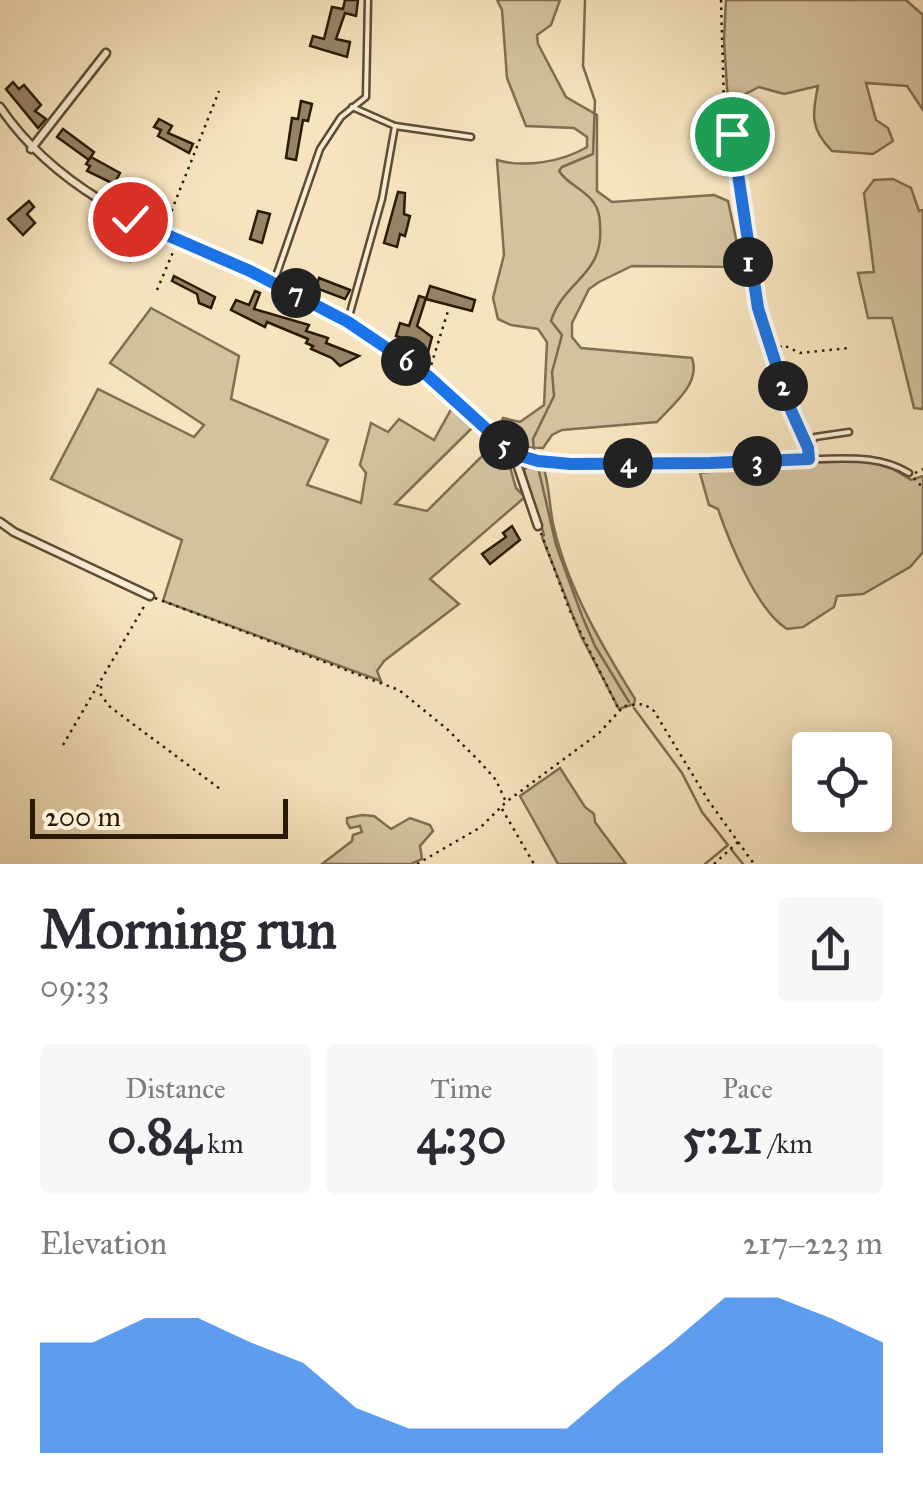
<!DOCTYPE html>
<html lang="en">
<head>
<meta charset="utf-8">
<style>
  :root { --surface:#fff; --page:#f7f7f7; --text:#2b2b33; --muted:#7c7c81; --accent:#1a73e8 }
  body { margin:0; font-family:"IM FELL Great Primer",serif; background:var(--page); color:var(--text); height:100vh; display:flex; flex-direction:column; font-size:38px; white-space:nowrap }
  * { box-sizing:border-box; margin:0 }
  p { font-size:32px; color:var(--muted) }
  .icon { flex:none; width:55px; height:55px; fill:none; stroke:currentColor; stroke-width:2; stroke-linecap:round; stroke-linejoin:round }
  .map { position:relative; height:864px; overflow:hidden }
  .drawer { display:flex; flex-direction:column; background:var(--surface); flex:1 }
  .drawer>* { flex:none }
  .controls { position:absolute; left:792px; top:732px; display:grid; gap:20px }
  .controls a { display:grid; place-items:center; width:100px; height:100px; border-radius:10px; background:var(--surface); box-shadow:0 5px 25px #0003; font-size:50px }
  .scale { position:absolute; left:30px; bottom:25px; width:258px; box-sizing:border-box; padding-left:10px; border:5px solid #2a1a05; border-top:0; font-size:28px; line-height:35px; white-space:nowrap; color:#2a1a05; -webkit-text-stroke:8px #faedd5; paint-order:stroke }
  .pin { position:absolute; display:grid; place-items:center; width:85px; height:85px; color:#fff; margin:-42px; border:5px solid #fff; border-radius:50%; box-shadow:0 2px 10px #0007 }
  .km { position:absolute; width:50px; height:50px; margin:-25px; border-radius:50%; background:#222; color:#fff; font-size:28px; line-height:50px; text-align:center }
  .round { display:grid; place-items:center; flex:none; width:105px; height:105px; border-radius:10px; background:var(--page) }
  .overview { display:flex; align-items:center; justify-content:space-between; height:170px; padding:0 40px }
  h1 { font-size:55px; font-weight:700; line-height:75px }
  .metrics { display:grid; grid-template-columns:repeat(3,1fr); gap:15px; height:170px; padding:10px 40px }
  .metrics div { display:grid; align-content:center; border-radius:10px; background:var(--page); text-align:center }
  .metrics b { font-size:50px; font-weight:700 }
  .metrics small { font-size:28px; font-weight:400 }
  .metrics p { font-size:28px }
  .chart { height:280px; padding:20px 40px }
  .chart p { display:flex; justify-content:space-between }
  .chart svg { width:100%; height:180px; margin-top:10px; fill:var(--accent); opacity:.7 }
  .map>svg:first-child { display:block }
  .green { fill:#d4c29f; stroke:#7f6e52; stroke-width:2.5 }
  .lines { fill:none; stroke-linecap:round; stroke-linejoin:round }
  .stream { stroke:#7b6a4f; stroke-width:2.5 }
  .building { fill:#958366; stroke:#2a1a05; stroke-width:2.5 }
  .service-casing { stroke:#5d4c34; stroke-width:9 }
  .minor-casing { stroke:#5d4c34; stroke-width:11 }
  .path { stroke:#2a1a05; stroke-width:2.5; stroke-dasharray:2.5 5; stroke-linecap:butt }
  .service { stroke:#faedd5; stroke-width:4 }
  .minor { stroke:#faedd5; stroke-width:6 }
  .route-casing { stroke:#fff; stroke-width:20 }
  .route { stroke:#1a73e8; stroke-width:12 }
</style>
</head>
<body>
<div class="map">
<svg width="923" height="864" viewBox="0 0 923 864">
  <rect width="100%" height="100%" fill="#f7e4bf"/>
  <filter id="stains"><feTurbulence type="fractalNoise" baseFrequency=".002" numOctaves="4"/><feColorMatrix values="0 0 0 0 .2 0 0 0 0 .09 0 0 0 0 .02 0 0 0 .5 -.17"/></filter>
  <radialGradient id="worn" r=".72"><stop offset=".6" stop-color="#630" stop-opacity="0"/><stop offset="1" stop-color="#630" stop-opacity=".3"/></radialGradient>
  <g class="green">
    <path d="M497,0H560L551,25L537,35L538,44L566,97L597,115V191L612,202L714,195L728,201L742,267L632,266L599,282L589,289L572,323V337L581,348L692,358C701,384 673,404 657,422L562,430L552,435L543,448C521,448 512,445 500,425L503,418L520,422L544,405L547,342L538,329L511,325L498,319L493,298L504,255L497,160C524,168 562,162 587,147V137L574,128L526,126L507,78L502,10Z"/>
    <path d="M726,0H906L923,15V110L907,86L866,83L876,120L888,128L893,141L873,154L832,151C810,129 812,114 818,86L784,94L759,87L728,103L724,40Z"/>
    <path d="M893,179L911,188L919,211L923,210V409L914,408L892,318H868L858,273L874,272L864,193L874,180Z"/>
    <path d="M151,308L239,356L231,399L328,440L307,485L361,503L366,473L360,465L371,423L388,432L399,419L434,440L453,406L476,424L395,504L427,511L485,453L510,467L516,488L525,497L430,579L459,604L384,661L377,671L381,681L163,601L182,540L51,479L98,389L194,437L204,425L110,363Z"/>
    <path d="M868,461L893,469L911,480L923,476V552L910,567L863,594L837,596L834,607L803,627L787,629C757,611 729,541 718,509L709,505L700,473L797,463Z"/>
    <path d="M530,464L543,466C550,486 549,508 554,528C569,590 602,646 635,699L634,704L619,709L581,636L542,537L544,535L524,470Z"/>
    <path d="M560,768L585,807L594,814L595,822L626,864H558L520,796Z"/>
    <path d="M362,815L374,816L391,829L410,818L430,825L433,831L420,846L422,859L411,864H322L352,841L353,835L362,832L360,826L350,828L347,823V818Z"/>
  </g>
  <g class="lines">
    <g class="stream">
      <path d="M534,450L533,439L554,396L552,372L562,335L551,321C564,280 604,276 600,226C600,219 599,210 594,203C586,190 568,185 559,171L562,167L593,154L595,101L583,66L585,0"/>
      <path d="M538,467L556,545L582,616L595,646L629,702"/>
      <path d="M634,708L682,773L702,812L728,845L705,864"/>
      <path d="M731,849L743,864"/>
    </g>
  </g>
  <g class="building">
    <path d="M345,0H358L356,16L345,13L336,39L350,42L347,57L310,46L313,36L324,39L332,7L343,9Z"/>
    <path d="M13,82L19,89L24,85L41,105L35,111L46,119L38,128L6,89Z"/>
    <path d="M301,101L312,104L308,121L303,120L296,160L286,158L292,118L298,119Z"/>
    <path d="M159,119L172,126L168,133L193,144L189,153L158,136L161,130L154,127Z"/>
    <path d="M63,129L94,152L89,160L57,137Z"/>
    <path d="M91,157L120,173L114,184L87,171L90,166L86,164Z"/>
    <path d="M398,192L405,193L404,214L410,216L405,236L400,234L397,247L384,243Z"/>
    <path d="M29,201L34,207L27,214L35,223L23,235L8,219Z"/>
    <path d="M258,211L270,214L262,243L250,239Z"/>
    <path d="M100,216L137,234L128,251L134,254L130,261L120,252L126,238L95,226Z"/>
    <path d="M174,276L215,297L211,308L199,303L197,294L172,281Z"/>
    <path d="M319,278L350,290L345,299L316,288Z"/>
    <path d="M430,286L475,300L472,311L426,299Z"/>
    <path d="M255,291L260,293L254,309L309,325L306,331L328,338L326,343L359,356L340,366L332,358L311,349L313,346L306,343L308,339L267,322L265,327L231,310L236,300L249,305Z"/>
    <path d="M419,296L426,298L417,326L432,337L428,352L418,350L416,343L396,336L400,323L409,326Z"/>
    <path d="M512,526L520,540L490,564L482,554L506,537L503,533Z"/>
  </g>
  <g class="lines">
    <defs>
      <g id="service">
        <path d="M352,107L395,126L471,137"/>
        <path d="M274,282L320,149L341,117L366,97L368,0"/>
        <path d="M348,320L382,199L395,126"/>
        <path d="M808,447L815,437L849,432"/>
        <path d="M809,459C844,459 878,454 909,473"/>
      </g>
      <g id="minor">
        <path d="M0,107C83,230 238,250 356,327C390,349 423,372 453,398C471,414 495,444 515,454C545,470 587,463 620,463C683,463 746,464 809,459L808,447"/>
        <path d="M31,149L106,53"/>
        <path d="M514,455L538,526"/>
        <path d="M0,522L14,532L150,596"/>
      </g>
    </defs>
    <use href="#service" class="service-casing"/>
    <use href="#minor" class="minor-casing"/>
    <g class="path">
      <path d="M721,0L724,103L731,128L750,272L764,328L805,442"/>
      <path d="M166,225L219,91"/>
      <path d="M157,290L176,245"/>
      <path d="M773,351L783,345L800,353L850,348"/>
      <path d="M429,372L448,311"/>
      <path d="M915,473L923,469"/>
      <path d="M914,478L923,488"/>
      <path d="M541,533L570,611L618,708"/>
      <path d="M155,598L399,690L447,729L481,763L496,780L506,802"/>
      <path d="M101,686V695L109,706L220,789"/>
      <path d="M63,745L146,603"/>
      <path d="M502,809L534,864"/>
      <path d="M417,864L481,827L506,802L599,733L624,706L644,704L654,711L708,800L754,864"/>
      <path d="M714,864L738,842"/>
    </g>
    <use href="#service" class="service"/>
    <use href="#minor" class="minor"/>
  </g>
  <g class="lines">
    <defs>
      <path id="route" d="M130,219L250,271L348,322L428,376L514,454L538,461L571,464L710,463L809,459L808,448L790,408L758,308L732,134"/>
    </defs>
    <use href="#route" class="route-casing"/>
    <use href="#route" class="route"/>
  </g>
  <rect width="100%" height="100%" filter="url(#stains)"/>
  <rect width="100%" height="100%" fill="url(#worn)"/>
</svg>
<div class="controls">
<a><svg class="icon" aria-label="locate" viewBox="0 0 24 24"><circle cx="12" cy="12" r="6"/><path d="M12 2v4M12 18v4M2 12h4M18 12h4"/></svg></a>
</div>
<div class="scale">200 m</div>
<div class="pin" style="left:732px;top:134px;background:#1e9e55"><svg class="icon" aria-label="arrive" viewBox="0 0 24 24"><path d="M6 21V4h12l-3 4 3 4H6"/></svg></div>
<div class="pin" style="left:130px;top:219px;background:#d93025"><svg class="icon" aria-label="check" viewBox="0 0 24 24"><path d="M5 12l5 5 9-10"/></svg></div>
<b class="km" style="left:748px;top:262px">1</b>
<b class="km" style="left:783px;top:386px">2</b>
<b class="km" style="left:757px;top:461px">3</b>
<b class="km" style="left:628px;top:463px">4</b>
<b class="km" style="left:504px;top:445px">5</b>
<b class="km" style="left:406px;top:361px">6</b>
<b class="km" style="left:296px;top:293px">7</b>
</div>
<section class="drawer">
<div class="overview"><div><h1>Morning run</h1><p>09:33</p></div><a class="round"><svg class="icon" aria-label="share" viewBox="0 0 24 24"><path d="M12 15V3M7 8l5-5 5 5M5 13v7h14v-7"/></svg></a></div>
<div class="metrics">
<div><p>Distance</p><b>0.84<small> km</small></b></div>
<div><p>Time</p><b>4:30</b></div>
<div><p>Pace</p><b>5:21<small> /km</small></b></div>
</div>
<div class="chart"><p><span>Elevation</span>217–223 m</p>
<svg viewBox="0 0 160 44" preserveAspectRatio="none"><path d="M0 44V17L10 17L20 11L30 11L40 17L50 22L60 33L70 38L80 38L90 38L100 38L110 27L120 17L130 6L140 6L150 11L160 17V44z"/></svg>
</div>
</section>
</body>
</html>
